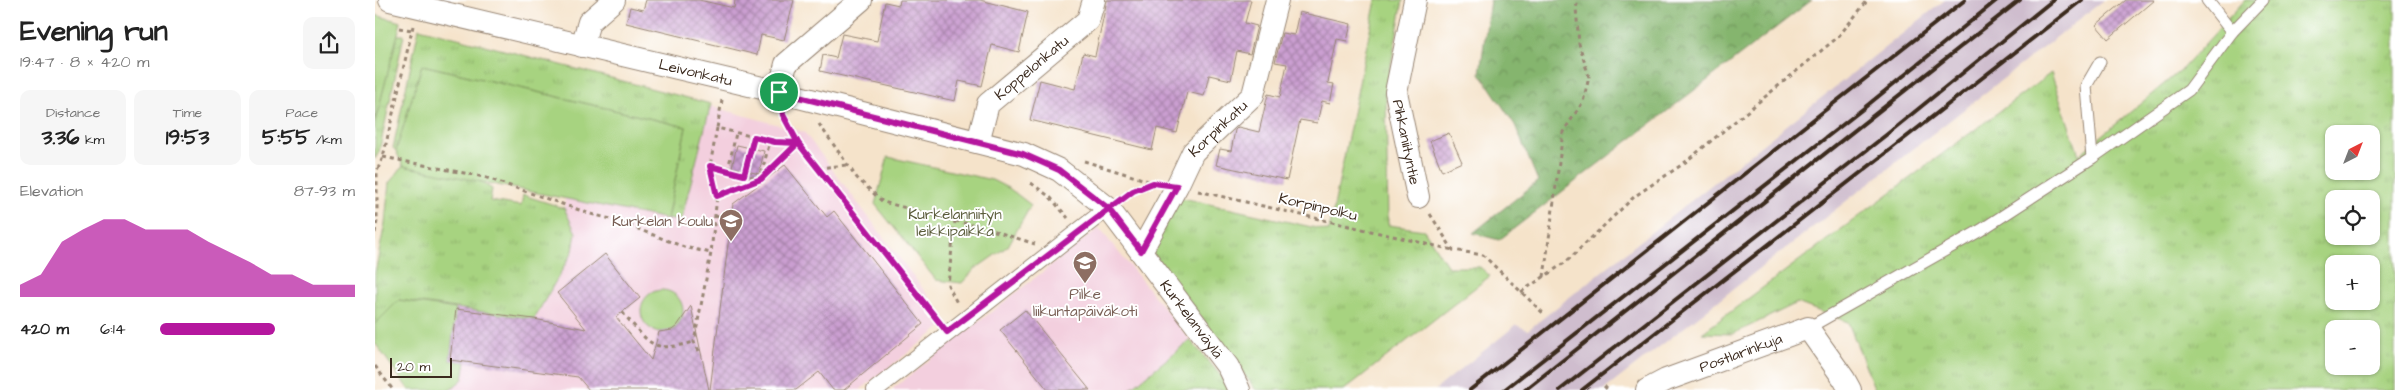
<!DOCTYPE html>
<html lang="en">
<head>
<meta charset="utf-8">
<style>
  :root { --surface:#fff; --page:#f6f6f6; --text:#222; --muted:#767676; --accent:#b5179e }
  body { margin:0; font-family:"Architects Daughter",sans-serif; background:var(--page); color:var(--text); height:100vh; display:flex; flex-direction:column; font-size:19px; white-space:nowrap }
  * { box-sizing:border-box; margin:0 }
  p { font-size:16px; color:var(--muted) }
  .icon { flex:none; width:28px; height:28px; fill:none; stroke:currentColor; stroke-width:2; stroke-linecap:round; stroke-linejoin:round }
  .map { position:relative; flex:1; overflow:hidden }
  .panel { display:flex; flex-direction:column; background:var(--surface); width:375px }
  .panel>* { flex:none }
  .needle { width:32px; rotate:42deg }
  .buttons { position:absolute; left:1950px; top:125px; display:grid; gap:10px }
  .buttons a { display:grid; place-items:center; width:55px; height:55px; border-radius:10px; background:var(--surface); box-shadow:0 1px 4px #0004; font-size:25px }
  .scale { position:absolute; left:15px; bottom:12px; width:62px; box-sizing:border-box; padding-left:5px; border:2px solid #3b2a1e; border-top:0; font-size:14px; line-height:18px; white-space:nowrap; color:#3b2a1e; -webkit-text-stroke:4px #fff; paint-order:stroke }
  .pin { position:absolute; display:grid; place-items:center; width:42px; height:42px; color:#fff; margin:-21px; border:2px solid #fff; border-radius:50%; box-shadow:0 1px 5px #0007 }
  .round { display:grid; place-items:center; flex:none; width:52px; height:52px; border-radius:10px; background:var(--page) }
  .head { display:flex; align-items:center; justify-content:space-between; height:85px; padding:0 20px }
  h1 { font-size:28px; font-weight:800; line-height:38px }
  .stats { display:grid; grid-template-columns:repeat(3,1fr); gap:8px; height:85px; padding:5px 20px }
  .stats div { display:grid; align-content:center; border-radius:10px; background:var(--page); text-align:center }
  .stats b { font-size:21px; font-weight:800 }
  .stats small { font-size:14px; font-weight:400 }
  .stats p { font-size:14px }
  .chart { height:140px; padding:10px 20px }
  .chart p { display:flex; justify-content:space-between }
  .chart svg { width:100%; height:90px; margin-top:5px; fill:var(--accent); opacity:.7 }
  ul { padding:0 20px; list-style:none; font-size:16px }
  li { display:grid; grid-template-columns:80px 60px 1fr; align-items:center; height:38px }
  li i { height:12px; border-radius:6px; background:var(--accent) }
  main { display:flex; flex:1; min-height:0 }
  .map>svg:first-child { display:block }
  .built { fill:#f3cfde }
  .industrial { fill:#cfbdce }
  .grass { fill:url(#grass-tufts); stroke:#717e4f; fill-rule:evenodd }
  .forest { fill:url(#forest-crowns); stroke:#607046 }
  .park { fill:#a7d380; stroke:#717e4f }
  .building { fill:url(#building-cross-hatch) }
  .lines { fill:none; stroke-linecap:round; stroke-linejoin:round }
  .service-casing { stroke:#988674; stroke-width:13 }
  .pedestrian-casing { stroke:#988674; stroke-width:18 }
  .minor-casing { stroke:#988674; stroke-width:24 }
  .path { stroke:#988674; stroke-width:3; stroke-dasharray:4 4; stroke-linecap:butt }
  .service { stroke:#fff; stroke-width:11 }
  .pedestrian { stroke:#fff; stroke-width:16 }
  .minor { stroke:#fff; stroke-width:22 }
  .rail { stroke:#3b2a1e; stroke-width:4 }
  .route-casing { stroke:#fff; stroke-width:10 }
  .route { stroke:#b5179e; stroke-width:6 }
  .labels { text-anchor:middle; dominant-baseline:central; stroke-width:4; stroke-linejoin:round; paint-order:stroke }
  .street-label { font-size:15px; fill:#3b2a1e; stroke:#fff }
  .park-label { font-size:15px; fill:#5b5d3b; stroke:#fff }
  .education-label { font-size:15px; fill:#785e54; stroke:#fff; text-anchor:end }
</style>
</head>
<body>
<main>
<section class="panel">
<div class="head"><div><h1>Evening run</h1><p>19:47 · 8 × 420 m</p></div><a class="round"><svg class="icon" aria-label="share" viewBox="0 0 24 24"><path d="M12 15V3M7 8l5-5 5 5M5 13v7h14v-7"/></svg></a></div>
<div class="stats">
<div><p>Distance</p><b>3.36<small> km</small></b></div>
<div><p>Time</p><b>19:53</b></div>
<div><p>Pace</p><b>5:55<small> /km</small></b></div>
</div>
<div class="chart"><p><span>Elevation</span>87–93 m</p>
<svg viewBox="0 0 160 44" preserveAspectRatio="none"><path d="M0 44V38L10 33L20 17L30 11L40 6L50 6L60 11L70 11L80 11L90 17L100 22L110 27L120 33L130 33L140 38L150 38L160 38V44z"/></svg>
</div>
<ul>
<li><b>420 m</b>6:14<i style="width:59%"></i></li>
</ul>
</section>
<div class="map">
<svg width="2020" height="390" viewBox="0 0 2020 390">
  <defs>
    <pattern id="grass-tufts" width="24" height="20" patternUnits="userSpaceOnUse" patternTransform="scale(1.25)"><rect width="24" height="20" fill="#a7d380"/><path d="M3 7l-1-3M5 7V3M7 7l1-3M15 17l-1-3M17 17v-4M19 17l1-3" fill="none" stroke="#91b56e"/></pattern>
    <pattern id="forest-crowns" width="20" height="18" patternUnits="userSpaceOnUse" patternTransform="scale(1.25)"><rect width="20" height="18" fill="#85b56e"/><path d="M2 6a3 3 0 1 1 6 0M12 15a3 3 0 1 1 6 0" fill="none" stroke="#6e935a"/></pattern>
    <pattern id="building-cross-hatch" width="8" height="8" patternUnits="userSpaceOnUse" patternTransform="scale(1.25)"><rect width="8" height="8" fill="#cb9fd1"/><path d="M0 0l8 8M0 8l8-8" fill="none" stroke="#a682a9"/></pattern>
  </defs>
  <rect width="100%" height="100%" fill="#fff"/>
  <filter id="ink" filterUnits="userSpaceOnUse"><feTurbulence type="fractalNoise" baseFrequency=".02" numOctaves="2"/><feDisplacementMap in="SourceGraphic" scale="10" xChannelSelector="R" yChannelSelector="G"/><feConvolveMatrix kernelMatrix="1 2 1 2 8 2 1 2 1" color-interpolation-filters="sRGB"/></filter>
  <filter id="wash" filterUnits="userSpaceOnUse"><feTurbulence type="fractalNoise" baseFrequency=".0096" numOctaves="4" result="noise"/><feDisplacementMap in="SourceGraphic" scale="20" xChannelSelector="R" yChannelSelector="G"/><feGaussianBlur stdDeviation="1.12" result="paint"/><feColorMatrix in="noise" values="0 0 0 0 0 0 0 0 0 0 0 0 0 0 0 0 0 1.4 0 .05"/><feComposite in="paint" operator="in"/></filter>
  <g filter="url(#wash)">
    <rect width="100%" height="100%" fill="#f5e3ca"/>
    <g class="built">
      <path d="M335,106L429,132L573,322L485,390H34L0,343V324L24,300L81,309L201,233L189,208L190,198L305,221Z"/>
      <path d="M724,228L815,340L754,390H516Z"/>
    </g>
    <path class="industrial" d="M1570,0H1729L1229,390H1060L1141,325L1153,330Z"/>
    <g class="grass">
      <path d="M1001,0H1028L1011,91L1013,225L1049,230L1073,267H1105L1115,276L969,390H881L777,252L803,197L954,231Z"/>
      <path d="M1870,0H2020V390H1500L1473,322L1422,303L1358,334L1327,333L1676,73L1704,155L1807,69ZM1959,134H1996V171H1959ZM1959,199H1996V236H1959ZM1959,264H1996V301H1959ZM1959,329H1996V366H1959Z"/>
      <path d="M44,28L336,104L306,221L292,219L311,127L47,65L21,151L18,148Z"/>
      <path d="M22,35H29L4,152L0,159V122Z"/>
      <path d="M28,166L103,180L117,189L115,201L146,206L148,195L189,208L201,233L198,251L159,319L24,300L0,324V273L10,223L14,183Z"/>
      <path d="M815,340L853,384L854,390H754Z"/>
    </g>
    <path class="forest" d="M1115,0H1437L1124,240L1098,233L1163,181L1140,125L1105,73Z"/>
    <g class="park">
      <path d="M0,15L26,22L0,122Z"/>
      <path d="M47,65L311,127L292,219L28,166L21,151Z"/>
      <path d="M513,157L617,180L635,189L656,205L633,246L600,269L587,283L561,280L500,204Z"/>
      <circle cx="287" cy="311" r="21"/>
      <path d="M24,300L81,309L75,360L91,362L88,379L75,390H34L0,343V324Z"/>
    </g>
    <g id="blocks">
      <g class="building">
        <path d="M271,0H324L359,8L360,0H419L409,40L386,35L382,55L251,23L255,7L268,10Z"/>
        <path d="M525,0H605L653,12L644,52L617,45L607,86L584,81L580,101L445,71L448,55L461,58L467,34L502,41L510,2L524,5Z"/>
        <path d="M732,0H876L870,23L882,26L875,54L862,51L856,80L834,75L829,96L812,92L802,133L782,128L777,150L655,120L665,80L700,89L708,53L720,56Z"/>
        <path d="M1751,0H1779L1733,39L1721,25Z"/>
        <path d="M924,12L976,24L972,41L962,39L953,83L959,84L955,103L947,101L942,123L925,120L912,180L841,165L845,149L856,151L860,130L863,127L884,132L893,94L905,97L912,64L900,62L907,33L919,35Z"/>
        <path d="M1074,133L1087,162L1067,171L1055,141Z"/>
        <path d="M362,145L389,151L384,174L357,167Z"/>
        <path d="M410,165L452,217L459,211L548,324L469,390H458L444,372L421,390H335L358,204Z"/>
        <path d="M230,254L265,298L241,317L276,360L284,332L297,330L302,326L316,306L334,390H214L203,377L75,360L81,309L159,319L211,329L182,293Z"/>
        <path d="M650,310L715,390H673L625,330Z"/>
      </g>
    </g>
  </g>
  <g filter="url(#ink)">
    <use href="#blocks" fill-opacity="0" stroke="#988674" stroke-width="1"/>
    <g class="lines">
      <defs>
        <g id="service">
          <path d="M1832,0L1857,32"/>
          <path d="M1717,158L1711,86L1725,62"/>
          <path d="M1433,328L1606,230L1717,158L1814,90L1857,32L1888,0"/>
        </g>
        <path id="pedestrian" d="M500,390L733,208"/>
        <g id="minor">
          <path id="s1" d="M15,0L404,92L649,154L684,170L733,208L853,367L864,390"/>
          <path id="s2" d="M1040,0L1021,92L1043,197"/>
          <path d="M207,46L214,22L239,0"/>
          <path d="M404,92L411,64L486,0"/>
          <path id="s3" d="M603,142L613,104L713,20L719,0"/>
          <path id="s4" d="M766,251L802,186L818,152L878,95L902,0"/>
          <path id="s5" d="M1272,390L1291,380L1433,328L1469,379L1475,390"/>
        </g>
      </defs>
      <use href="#service" class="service-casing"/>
      <use href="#pedestrian" class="pedestrian-casing"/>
      <use href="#minor" class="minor-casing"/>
      <g class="path">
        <path d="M24,28L37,30"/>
        <path d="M347,100L342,128L400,142L423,143"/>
        <path d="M409,116L423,143L563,320"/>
        <path d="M444,124L482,178L508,202L620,231L660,244"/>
        <path d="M342,128L335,166L385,179L395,141"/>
        <path d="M8,157L109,177L216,214L240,220L309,247L336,253"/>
        <path d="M709,161L777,182"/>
        <path d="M443,168L472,165"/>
        <path d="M353,170L361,133"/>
        <path d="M369,175L379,137"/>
        <path d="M656,183L675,197L693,218"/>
        <path d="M823,191L1078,250"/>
        <path d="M342,196L385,179L422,144"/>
        <path d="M750,197L758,191L780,183"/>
        <path d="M1055,214L1078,250L1108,255L1168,313"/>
        <path d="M340,216L356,220"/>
        <path d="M580,220L573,285L582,303"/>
        <path d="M0,233L2,221V171L8,157L38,26"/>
        <path d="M1169,277L1188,132L1208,102L1214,77L1204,44L1201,8L1203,0"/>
        <path d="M1146,292L1191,262L1260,196L1308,164L1463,37L1493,0"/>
        <path d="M247,312C275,343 275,354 319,342"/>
        <path d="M324,351L319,342L336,253L342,196L335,166"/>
        <path d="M0,366L18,390"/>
        <path d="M1229,386L1233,390"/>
      </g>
      <use href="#service" class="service"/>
      <use href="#pedestrian" class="pedestrian"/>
      <use href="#minor" class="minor"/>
      <g class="rail">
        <path d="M1095,390L1590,0"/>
        <path d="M1129,390L1489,108L1622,0"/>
        <path d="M1150,390L1645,0"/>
        <path d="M1185,390L1511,135L1678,0"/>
        <path d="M1207,390L1707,0"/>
      </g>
    </g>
  </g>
  <g class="lines" filter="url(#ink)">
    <defs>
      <path id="route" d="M404,92L408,115L423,143L386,179L342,196L335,166L369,175L379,137L400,142L423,143L572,332L758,191L778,183L802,186L766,251L733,208L684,170L648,154L404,92"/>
    </defs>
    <use href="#route" class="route-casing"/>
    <use href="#route" class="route"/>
  </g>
  <defs>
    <symbol id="school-pin" viewBox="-11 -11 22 30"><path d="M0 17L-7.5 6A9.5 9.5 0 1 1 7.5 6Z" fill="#8d6e63" stroke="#fff"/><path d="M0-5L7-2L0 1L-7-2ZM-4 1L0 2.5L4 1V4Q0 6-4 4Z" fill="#fff"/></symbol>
  </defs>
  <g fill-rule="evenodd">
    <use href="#school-pin" x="342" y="207" width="28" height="38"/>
    <use href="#school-pin" x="696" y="249" width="28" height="38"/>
  </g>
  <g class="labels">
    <g class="street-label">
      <text stroke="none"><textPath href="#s3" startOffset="96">Koppelonkatu</textPath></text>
      <text stroke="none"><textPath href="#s1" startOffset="314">Leivonkatu</textPath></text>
      <text stroke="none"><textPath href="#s4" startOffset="146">Korpinkatu</textPath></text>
      <text stroke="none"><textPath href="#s2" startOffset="145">Pihkaniityntie</textPath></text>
      <text transform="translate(943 207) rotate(13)">Korpinpolku</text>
      <text stroke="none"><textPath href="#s1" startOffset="892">Kurkelanväylä</textPath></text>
      <text stroke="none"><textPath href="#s5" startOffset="101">Postlarinkuja</textPath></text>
    </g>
    <g class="park-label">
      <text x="580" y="214">Kurkelanniityn<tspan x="580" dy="17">leikkipaikka</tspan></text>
    </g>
    <g class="education-label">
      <text x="338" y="221">Kurkelan koulu</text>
      <text x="710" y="294" text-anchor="middle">Pilke<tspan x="710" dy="17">liikuntapäiväkoti</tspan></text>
    </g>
  </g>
</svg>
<div class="buttons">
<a><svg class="needle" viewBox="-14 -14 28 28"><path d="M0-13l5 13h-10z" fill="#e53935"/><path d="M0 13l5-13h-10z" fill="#767676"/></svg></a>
<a><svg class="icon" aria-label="locate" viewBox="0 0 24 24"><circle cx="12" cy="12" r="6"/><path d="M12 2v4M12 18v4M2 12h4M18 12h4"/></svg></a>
<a>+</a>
<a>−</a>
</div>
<div class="scale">20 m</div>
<div class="pin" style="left:404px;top:92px;background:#1e9e55"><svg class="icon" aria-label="arrive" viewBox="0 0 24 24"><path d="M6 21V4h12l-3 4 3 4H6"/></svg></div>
</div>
</main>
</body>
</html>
